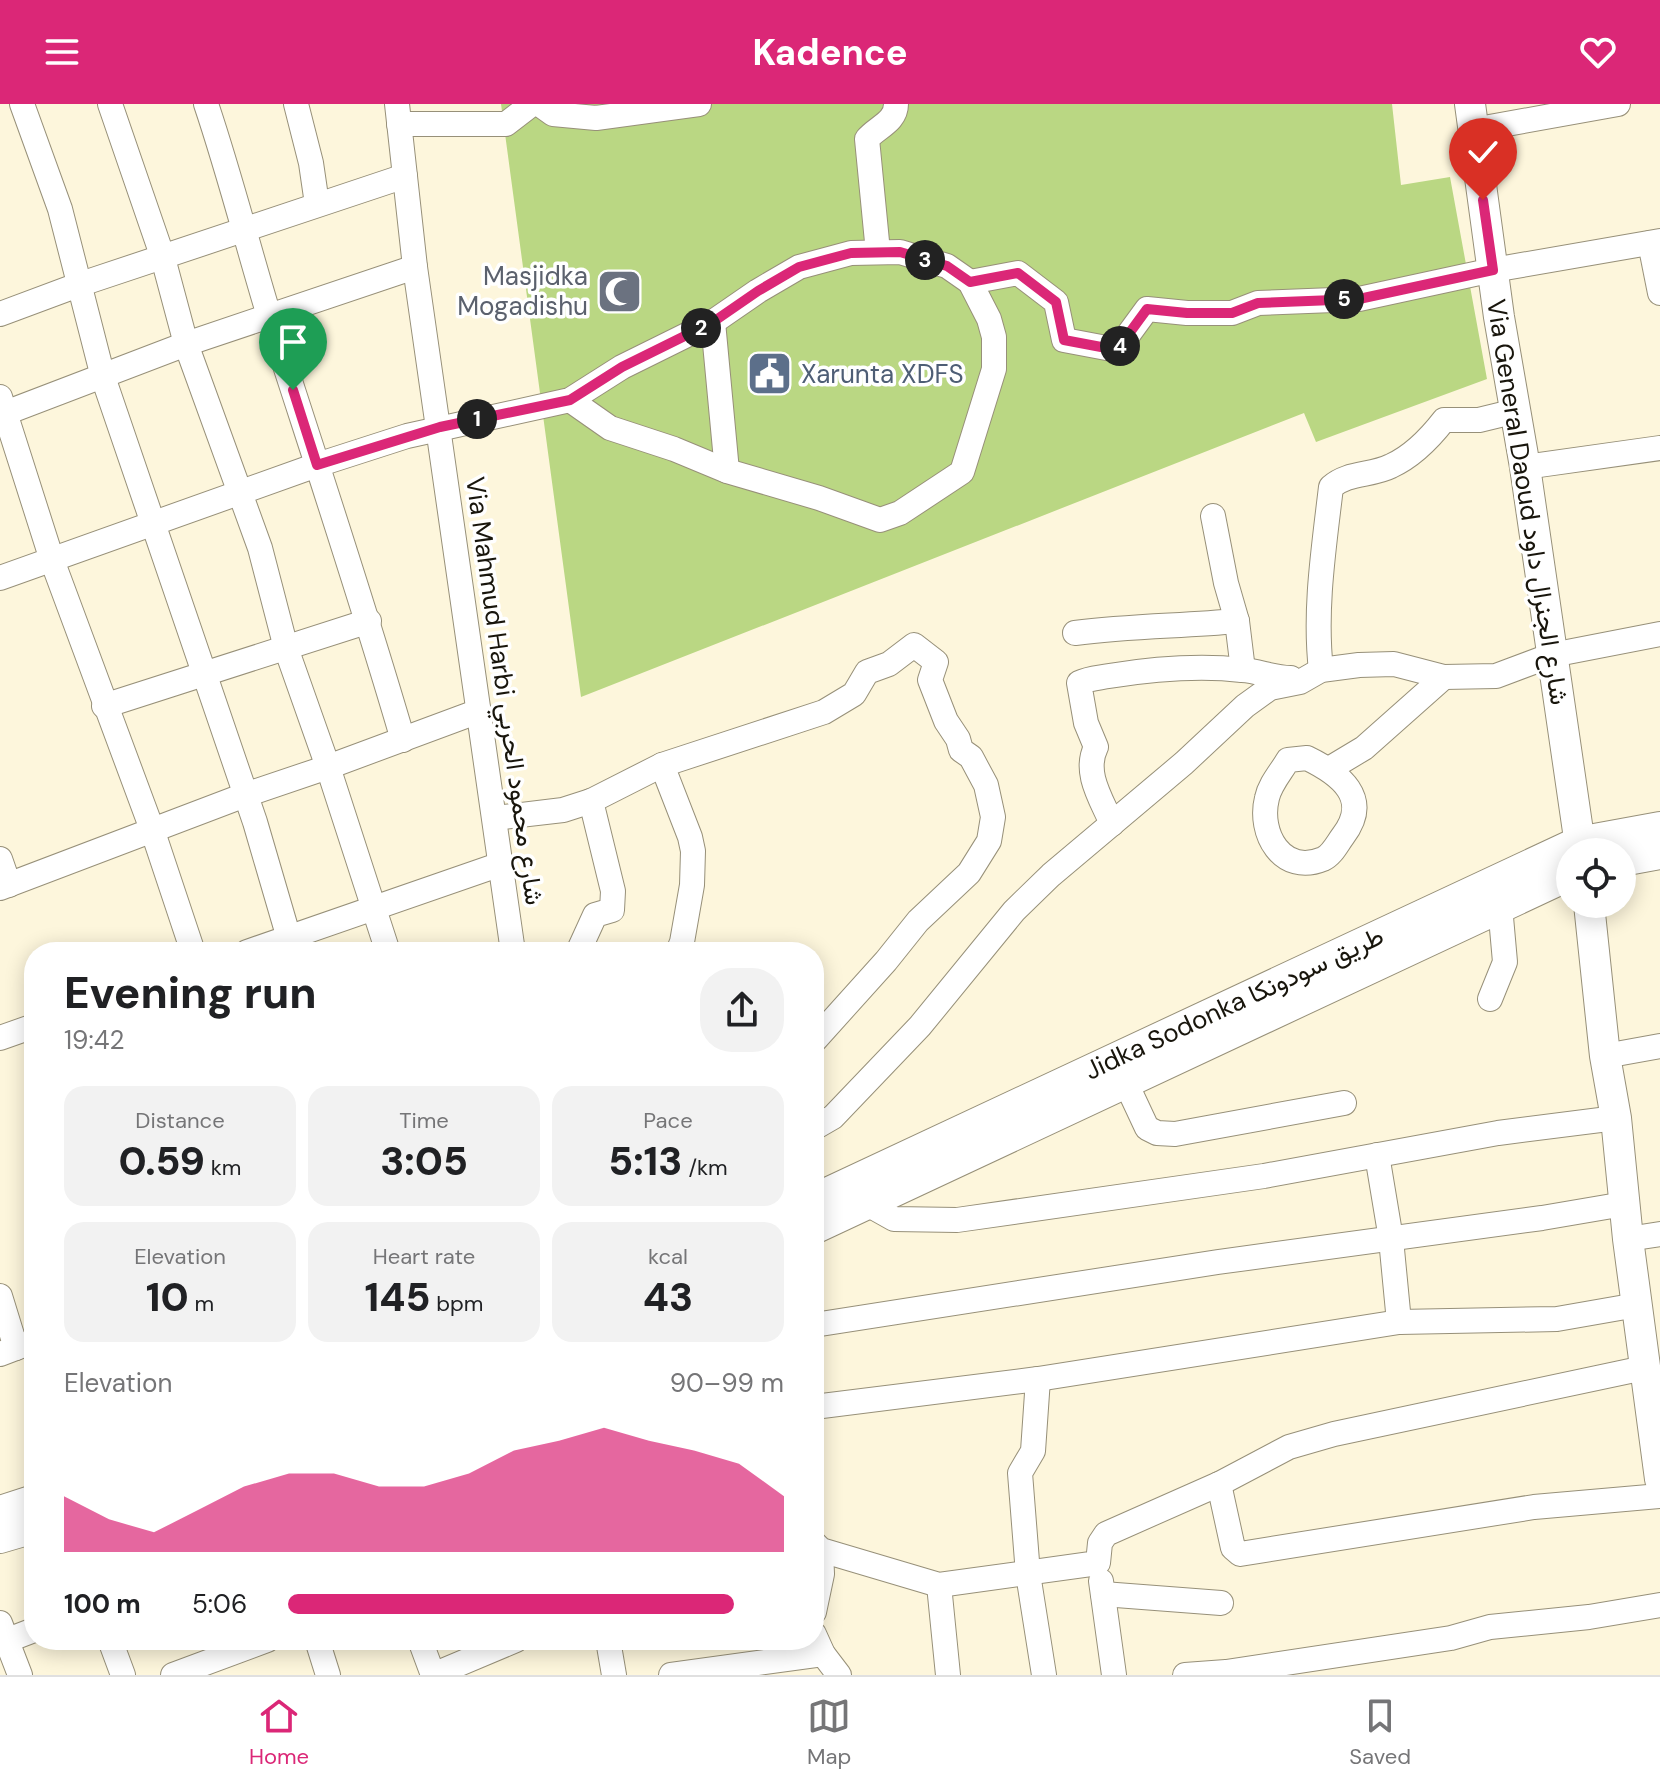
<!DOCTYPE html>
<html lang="en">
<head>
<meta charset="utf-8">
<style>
  :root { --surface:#fff; --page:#f2f2f2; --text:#202124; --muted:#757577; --line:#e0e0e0; --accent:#db2777 }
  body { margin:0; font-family:"DM Sans",Vazirmatn,sans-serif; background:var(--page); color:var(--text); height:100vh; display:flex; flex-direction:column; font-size:30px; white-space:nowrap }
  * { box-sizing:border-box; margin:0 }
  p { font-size:26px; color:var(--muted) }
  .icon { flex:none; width:44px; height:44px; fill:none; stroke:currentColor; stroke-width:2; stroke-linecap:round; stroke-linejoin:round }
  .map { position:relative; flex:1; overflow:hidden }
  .drawer { position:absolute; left:24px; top:838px; width:800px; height:708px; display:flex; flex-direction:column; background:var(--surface); border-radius:32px; box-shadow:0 4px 20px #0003 }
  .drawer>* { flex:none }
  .controls { position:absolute; left:1556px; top:734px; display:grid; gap:16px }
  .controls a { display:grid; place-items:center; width:80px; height:80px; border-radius:50%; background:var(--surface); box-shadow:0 4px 20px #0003; font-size:40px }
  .pin { position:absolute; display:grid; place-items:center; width:68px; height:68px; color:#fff; margin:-82px -34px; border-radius:50% 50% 50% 0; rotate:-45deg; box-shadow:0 0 8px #0007 }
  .pin .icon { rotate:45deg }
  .km { position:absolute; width:40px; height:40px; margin:-20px; border-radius:50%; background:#222; color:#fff; font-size:22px; line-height:40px; text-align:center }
  .round { display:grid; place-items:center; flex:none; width:84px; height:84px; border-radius:32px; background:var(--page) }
  .headline { display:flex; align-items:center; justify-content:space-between; height:136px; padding:0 40px }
  h1 { font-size:44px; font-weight:800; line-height:60px }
  .figures { display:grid; grid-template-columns:repeat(3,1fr); gap:12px; height:136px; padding:8px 40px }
  .figures div { display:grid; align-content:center; border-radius:20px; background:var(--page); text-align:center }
  .figures b { font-size:40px; font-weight:800 }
  .figures small { font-size:22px; font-weight:400 }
  .figures p { font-size:22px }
  .chart { height:224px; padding:16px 40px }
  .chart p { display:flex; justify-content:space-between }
  .chart svg { width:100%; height:144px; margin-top:8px; fill:var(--accent); opacity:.7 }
  ul { padding:0 40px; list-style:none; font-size:26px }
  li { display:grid; grid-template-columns:128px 96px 1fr; align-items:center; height:60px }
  li i { height:20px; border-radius:10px; background:var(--accent) }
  header { display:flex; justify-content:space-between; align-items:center; height:104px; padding:0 40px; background:var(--accent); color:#fff; font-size:36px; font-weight:800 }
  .tab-bar { display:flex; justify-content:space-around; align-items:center; height:112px; border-top:2px solid var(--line); background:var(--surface); font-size:22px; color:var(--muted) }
  .tab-bar a { display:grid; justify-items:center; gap:4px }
  .tab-bar .active { color:var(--accent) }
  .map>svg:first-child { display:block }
  .green { fill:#bad783 }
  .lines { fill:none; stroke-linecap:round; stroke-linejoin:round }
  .minor-casing { stroke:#979079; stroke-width:26 }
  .major-casing { stroke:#979079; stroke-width:32 }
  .minor { stroke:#fff; stroke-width:24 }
  .major { stroke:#fff; stroke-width:30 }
  .route-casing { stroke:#fff; stroke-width:16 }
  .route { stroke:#db2777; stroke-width:10 }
  .labels { text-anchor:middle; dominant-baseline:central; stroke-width:7; stroke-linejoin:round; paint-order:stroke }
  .worship-label { font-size:26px; fill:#5b616d; stroke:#fff; text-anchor:end }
  .service-label { font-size:26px; fill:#4e5e75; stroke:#fff; text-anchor:start }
  .street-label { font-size:26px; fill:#18150c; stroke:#fff }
</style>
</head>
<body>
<header><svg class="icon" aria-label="menu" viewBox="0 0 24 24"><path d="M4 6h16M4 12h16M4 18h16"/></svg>Kadence<svg class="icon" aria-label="heart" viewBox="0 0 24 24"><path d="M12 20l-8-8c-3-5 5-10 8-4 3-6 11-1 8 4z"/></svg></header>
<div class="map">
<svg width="1660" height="1571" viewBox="0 0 1660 1571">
  <rect width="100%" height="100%" fill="#fdf6dc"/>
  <path class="green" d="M501,0H1392L1401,81L1450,73L1487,275L1316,338L1304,309L581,593Z"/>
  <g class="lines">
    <defs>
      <g id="minor">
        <path d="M22,0L60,105L103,273L255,718L293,848"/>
        <path d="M110,0L163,154L186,240L260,444L286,544L328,663L388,848"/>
        <path d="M206,0C230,71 248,143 270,215C315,355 362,495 403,636"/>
        <path d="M296,0L311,59L317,100"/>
        <path d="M397,0L415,163L513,848"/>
        <path d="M539,0L553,10L596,14L699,0"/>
        <path d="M399,20H506L532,0"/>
        <path d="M1473,26L1618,0"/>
        <path d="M1650,139L1660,189"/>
        <path d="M878,148L867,35C877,23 896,18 896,0"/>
        <path d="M970,178L1018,169L1056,198L1064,236L1117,246L1147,205L1187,209H1232L1258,199L1359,195L1493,166L1660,137"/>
        <path d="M0,210L78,181L405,72"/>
        <path d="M713,218L727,367"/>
        <path d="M0,293L52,456L153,728L193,848"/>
        <path d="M0,311L186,240L415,163"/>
        <path d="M1525,363L1660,344"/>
        <path d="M1213,412L1226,479L1237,517L1243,566"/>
        <path d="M0,474L317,361L407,332L570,296L622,263L713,218L758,187L799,163L851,149L900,148L947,162L970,178L989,215L994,233V265L962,368L900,409L880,416L819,394L727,367L674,345L610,324L570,296"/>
        <path d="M1075,529C1129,522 1183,522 1237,517"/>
        <path d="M1321,566C1314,506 1324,443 1331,383C1348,368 1371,372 1391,362C1413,352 1430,334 1444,316H1479L1516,307"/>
        <path d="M104,602L369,517"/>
        <path d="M1307,654C1340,670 1372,694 1343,732C1337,740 1332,751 1323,755C1282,772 1258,729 1267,694C1270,680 1281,668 1288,656Z"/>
        <path d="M662,661L690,733L693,747L692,781L682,838L678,848"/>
        <path d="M1329,665L1364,644L1444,573"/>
        <path d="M495,714L563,706L591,697L662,661L824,608L854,590L867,568L889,560L914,541L936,558L930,576L946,617L958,635L961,646L971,653L986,681L993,713L989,737L969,769L918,817L886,857L814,937"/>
        <path d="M1112,720C1102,696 1083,669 1096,643L1086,619L1079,579C1089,574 1098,574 1109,572C1153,565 1198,561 1242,566C1259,567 1273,574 1291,574"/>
        <path d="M0,755L9,781"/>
        <path d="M0,784L245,691L328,663L479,607"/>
        <path d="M247,848L501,760"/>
        <path d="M581,848L579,846L595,811L612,806L613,787L591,697"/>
        <path d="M1490,895L1505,858L1500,802"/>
        <path d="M0,934L34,922"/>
        <path d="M1605,952L1660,942"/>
        <path d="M1125,977L1147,1024L1157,1029L1175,1030L1344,999"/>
        <path d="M814,1024L833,1013L920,922L1014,807L1051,771L1184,659L1245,602L1270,584L1300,578L1321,566L1359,561L1394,560L1444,573L1496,572L1552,551L1660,530"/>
        <path d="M1377,1051L1391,1135L1399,1218"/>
        <path d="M869,1101L894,1115L957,1116L1264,1072L1498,1029L1616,1014"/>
        <path d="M1628,1135L1660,1130"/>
        <path d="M0,1192L16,1244"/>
        <path d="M814,1221L1218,1158L1542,1114L1624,1100"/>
        <path d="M0,1250L34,1237"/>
        <path d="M1038,1275L1033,1347L1020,1369L1028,1470L1044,1571"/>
        <path d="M814,1303L1038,1275L1399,1218L1557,1215L1637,1201"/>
        <path d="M1219,1380L1233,1444L1240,1450L1534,1403L1660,1392"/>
        <path d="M814,1439L821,1446L939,1481L1098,1459L1100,1439L1106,1430L1219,1380L1289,1343L1334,1330L1644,1264"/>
        <path d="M1101,1477L1114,1571"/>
        <path d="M939,1481L948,1571"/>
        <path d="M1103,1490L1221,1499"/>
        <path d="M814,1508L822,1470L821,1446"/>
        <path d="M0,1519L20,1571"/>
        <path d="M814,1530L823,1550L839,1571"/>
        <path d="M110,1536L123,1571"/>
        <path d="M317,1536L328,1571"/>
        <path d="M420,1536L433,1571"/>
        <path d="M608,1536L614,1571"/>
        <path d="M0,1539L34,1526"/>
        <path d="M173,1571L267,1536"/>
        <path d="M433,1571L516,1536"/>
        <path d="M671,1571L823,1550"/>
        <path d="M1185,1571L1226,1568L1451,1534L1490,1523L1589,1513L1660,1501"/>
      </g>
      <g id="major">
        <path d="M1470,0L1499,213L1525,363L1581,748"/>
        <path d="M1622,757L1660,750"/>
        <path d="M1589,800L1605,952L1616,1014L1628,1135L1660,1375"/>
        <path d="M814,1095L1578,738L1660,723"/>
        <path d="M814,1125L1570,771"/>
        <path d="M0,1407L34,1396"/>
        <path d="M0,1434L34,1424"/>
      </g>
    </defs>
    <use href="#minor" class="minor-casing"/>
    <use href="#major" class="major-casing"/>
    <use href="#minor" class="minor"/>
    <use href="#major" class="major"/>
  </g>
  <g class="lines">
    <defs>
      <path id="route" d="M293,286L317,361L440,323L570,296L622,263L713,218L758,187L799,163L851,149L900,148L947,162L970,178L1018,169L1056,198L1064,236L1117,246L1147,205L1187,209H1232L1258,199L1359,195L1493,166L1483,96"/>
    </defs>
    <use href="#route" class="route-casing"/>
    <use href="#route" class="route"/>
  </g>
  <defs>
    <symbol id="mosque-square" viewBox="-11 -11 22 22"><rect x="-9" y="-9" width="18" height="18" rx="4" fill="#6b7280" stroke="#fff"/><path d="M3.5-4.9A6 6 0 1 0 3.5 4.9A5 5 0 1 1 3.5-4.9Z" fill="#fff"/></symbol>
    <symbol id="civic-square" viewBox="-11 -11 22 22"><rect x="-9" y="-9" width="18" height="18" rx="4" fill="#5c6f8a" stroke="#fff"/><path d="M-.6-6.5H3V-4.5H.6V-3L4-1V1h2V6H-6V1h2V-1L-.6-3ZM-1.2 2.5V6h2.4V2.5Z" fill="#fff"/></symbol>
  </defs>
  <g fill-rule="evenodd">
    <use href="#mosque-square" x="594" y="162" width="51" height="51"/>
    <use href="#civic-square" x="744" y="244" width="51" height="51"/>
  </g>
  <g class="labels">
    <g class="worship-label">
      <text x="588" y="172">Masjidka<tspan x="588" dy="30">Mogadishu</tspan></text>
    </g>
    <g class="service-label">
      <text x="801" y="270">Xarunta XDFS</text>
    </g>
    <g class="street-label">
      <text transform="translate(1528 398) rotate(81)">Via General Daoud شارع الجنرال داود</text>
      <text transform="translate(505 587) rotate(82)">Via Mahmud Harbi شارع محمود الحربي</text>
      <text transform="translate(1234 899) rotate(-25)">Jidka Sodonka طريق سودونكا</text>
    </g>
  </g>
</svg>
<div class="controls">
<a><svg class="icon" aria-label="locate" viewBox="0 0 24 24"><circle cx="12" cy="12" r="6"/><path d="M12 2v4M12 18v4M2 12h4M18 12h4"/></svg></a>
</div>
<div class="pin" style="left:293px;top:286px;background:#1e9e55"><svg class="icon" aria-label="arrive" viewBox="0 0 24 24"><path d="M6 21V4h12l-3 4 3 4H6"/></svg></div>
<div class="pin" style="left:1483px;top:96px;background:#d93025"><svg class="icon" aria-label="check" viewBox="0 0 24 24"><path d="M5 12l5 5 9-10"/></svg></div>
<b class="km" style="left:477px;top:315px">1</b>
<b class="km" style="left:701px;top:224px">2</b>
<b class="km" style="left:925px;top:156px">3</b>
<b class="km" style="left:1120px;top:242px">4</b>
<b class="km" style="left:1344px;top:195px">5</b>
<section class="drawer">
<div class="headline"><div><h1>Evening run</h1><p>19:42</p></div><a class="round"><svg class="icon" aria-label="share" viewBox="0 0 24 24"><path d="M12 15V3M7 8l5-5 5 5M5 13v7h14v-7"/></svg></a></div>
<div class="figures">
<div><p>Distance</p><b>0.59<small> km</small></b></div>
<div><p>Time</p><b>3:05</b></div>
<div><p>Pace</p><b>5:13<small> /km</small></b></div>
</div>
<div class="figures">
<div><p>Elevation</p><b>10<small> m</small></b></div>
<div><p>Heart rate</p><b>145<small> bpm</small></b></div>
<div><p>kcal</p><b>43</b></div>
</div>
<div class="chart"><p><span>Elevation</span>90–99 m</p>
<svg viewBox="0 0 160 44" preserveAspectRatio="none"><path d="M0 44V27L10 34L20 38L30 31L40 24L50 20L60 20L70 24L80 24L90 20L100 13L110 10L120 6L130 10L140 13L150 17L160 27V44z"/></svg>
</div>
<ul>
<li><b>100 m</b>5:06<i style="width:90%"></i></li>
</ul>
</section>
</div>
<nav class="tab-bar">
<a class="active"><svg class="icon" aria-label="home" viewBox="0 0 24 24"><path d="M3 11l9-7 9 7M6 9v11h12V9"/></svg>Home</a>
<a><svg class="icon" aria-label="map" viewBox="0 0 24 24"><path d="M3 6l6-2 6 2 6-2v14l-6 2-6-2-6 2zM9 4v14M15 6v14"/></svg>Map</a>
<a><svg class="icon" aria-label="saved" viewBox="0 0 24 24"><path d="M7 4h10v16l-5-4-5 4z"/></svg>Saved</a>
</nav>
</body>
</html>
